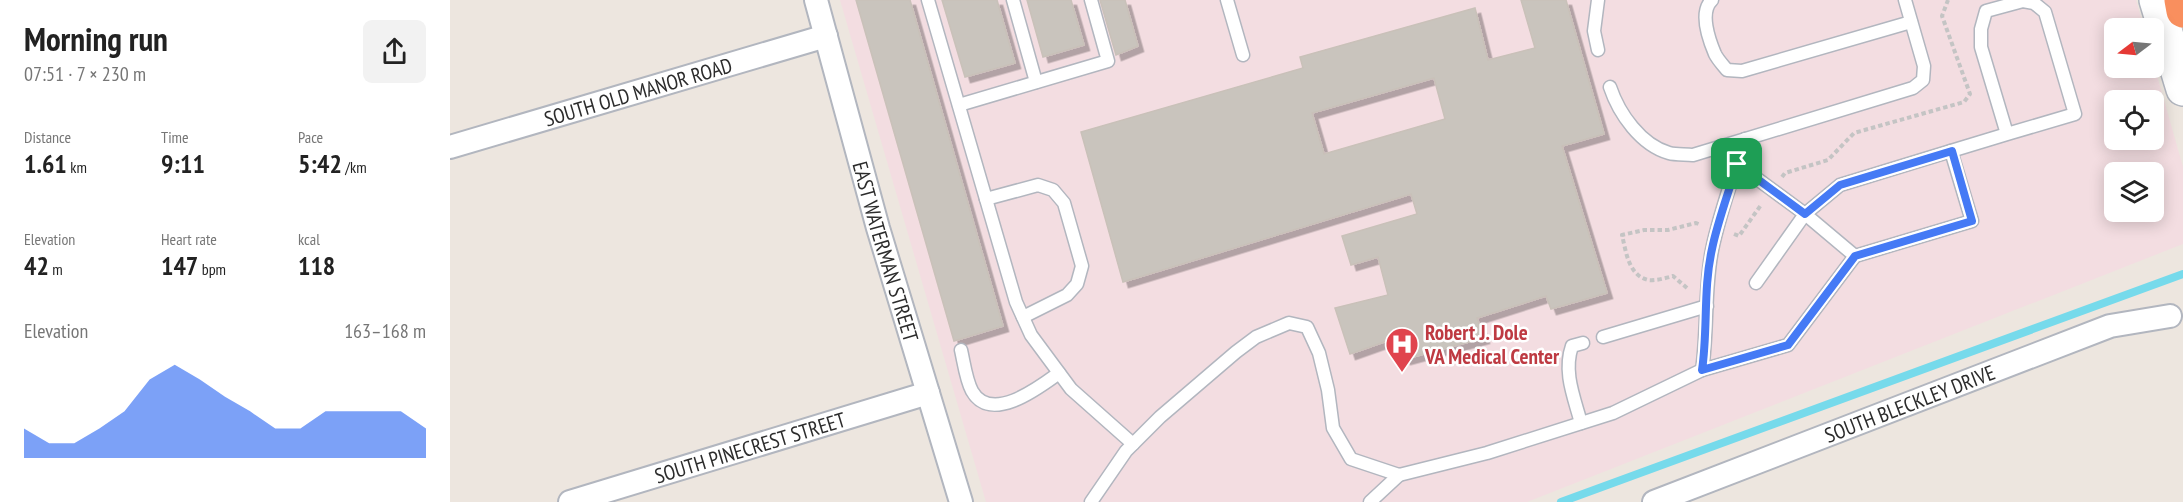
<!DOCTYPE html>
<html lang="en">
<head>
<meta charset="utf-8">
<style>
  :root { --surface:#fff; --page:#f2f2f2; --text:#222; --muted:#767676; --accent:#457af5 }
  body { margin:0; font-family:"PT Sans Narrow",sans-serif; background:var(--page); color:var(--text); height:100vh; display:flex; flex-direction:column; font-size:22px; white-space:nowrap }
  * { box-sizing:border-box; margin:0 }
  p { font-size:20px; color:var(--muted) }
  .icon { flex:none; width:33px; height:33px; fill:none; stroke:currentColor; stroke-width:2; stroke-linecap:round; stroke-linejoin:round }
  .map { position:relative; flex:1; overflow:hidden }
  .details { display:flex; flex-direction:column; background:var(--surface); width:450px }
  .details>* { flex:none }
  .needle { width:39px; rotate:254deg }
  .controls { position:absolute; left:1654px; top:18px; display:grid; gap:12px }
  .controls a { display:grid; place-items:center; width:60px; height:60px; border-radius:9px; background:var(--surface); box-shadow:0 3px 15px #0003; font-size:30px }
  .pin { position:absolute; display:grid; place-items:center; width:51px; height:51px; color:#fff; margin:-26px; border-radius:12px; box-shadow:0 3px 9px #0006 }
  .round { display:grid; place-items:center; flex:none; width:63px; height:63px; border-radius:9px; background:var(--page) }
  .summary { display:flex; align-items:center; justify-content:space-between; height:102px; padding:0 24px }
  h1 { font-size:33px; font-weight:700; line-height:45px }
  .stats { display:grid; grid-template-columns:repeat(3,1fr); gap:9px; height:102px; padding:6px 24px }
  .stats div { display:grid; align-content:center }
  .stats b { font-size:26px; font-weight:700 }
  .stats small { font-size:16px; font-weight:400 }
  .stats p { font-size:16px }
  .chart { height:168px; padding:12px 24px }
  .chart p { display:flex; justify-content:space-between }
  .chart svg { width:100%; height:108px; margin-top:6px; fill:var(--accent); opacity:.7 }
  main { display:flex; flex:1; min-height:0 }
  .map>svg:first-child { display:block }
  .medical { fill:#f3dde1; fill-rule:evenodd }
  .lines { fill:none; stroke-linecap:round; stroke-linejoin:round }
  .stream { stroke:#76daeb; stroke-width:8 }
  .building { fill:#c9c4bd; stroke:#c9c1b9; stroke-width:1.5; fill-rule:evenodd; filter:url(#shadow) }
  .lane-casing { stroke:#b2b6bf; stroke-width:15 }
  .street-casing { stroke:#b2b6bf; stroke-width:26 }
  .secondary-casing { stroke:#b2b6bf; stroke-width:36 }
  .highway-casing { stroke:#c4c4c4; stroke-width:36 }
  .path { stroke:#c4c4c4; stroke-width:4; stroke-dasharray:4.5 3; stroke-linecap:butt }
  .lane { stroke:#fff; stroke-width:12 }
  .street { stroke:#fff; stroke-width:22 }
  .secondary { stroke:#fff; stroke-width:33 }
  .highway { stroke:#f98f5e; stroke-width:33 }
  .route-casing { stroke:#fff; stroke-width:12 }
  .route { stroke:#457af5; stroke-width:8 }
  .labels { text-anchor:middle; dominant-baseline:central; stroke-width:5; stroke-linejoin:round; paint-order:stroke }
  .street-label { font-size:21px; fill:#2c2c2c; stroke:#fff }
  .health-label { font-size:21px; font-weight:bold; fill:#be3a42; stroke:#fff; text-anchor:start }
</style>
</head>
<body>
<main>
<section class="details">
<div class="summary"><div><h1>Morning run</h1><p>07:51 · 7 × 230 m</p></div><a class="round"><svg class="icon" aria-label="share" viewBox="0 0 24 24"><path d="M12 15V3M7 8l5-5 5 5M5 13v7h14v-7"/></svg></a></div>
<div class="stats">
<div><p>Distance</p><b>1.61<small> km</small></b></div>
<div><p>Time</p><b>9:11</b></div>
<div><p>Pace</p><b>5:42<small> /km</small></b></div>
</div>
<div class="stats">
<div><p>Elevation</p><b>42<small> m</small></b></div>
<div><p>Heart rate</p><b>147<small> bpm</small></b></div>
<div><p>kcal</p><b>118</b></div>
</div>
<div class="chart"><p><span>Elevation</span>163–168 m</p>
<svg viewBox="0 0 160 44" preserveAspectRatio="none"><path d="M0 44V32L10 38L20 38L30 32L40 25L50 12L60 6L70 12L80 19L90 25L100 32L110 32L120 25L130 25L140 25L150 25L160 32V44z"/></svg>
</div>
</section>
<div class="map">
<svg width="1733" height="502" viewBox="0 0 1733 502">
  <defs>
    <filter id="shadow"><feDropShadow dx="5.5" dy="5.5" stdDeviation="0" flood-color="#0004"/></filter>
  </defs>
  <rect width="100%" height="100%" fill="#ede6df"/>
  <path class="medical" d="M390,0H1686L1694,28H1665V68H1704V65L1733,167V244L1077,502H536ZM1665,100H1704V140H1665ZM1665,172H1704V212H1665Z"/>
  <g class="lines">
    <path class="stream" d="M1111,502L1733,274"/>
  </g>
  <g class="building">
    <path d="M406,0H460L553,326L504,341Z"/>
    <path d="M492,0H547L565,63L515,77Z"/>
    <path d="M577,0H621L634,45L593,57Z"/>
    <path d="M650,0H675L688,46L666,55Z"/>
    <path d="M1071,0H1116L1154,134L1112,146L1157,293L1101,309L1096,296L1027,318L1034,338L955,359L948,337L900,354L885,308L938,295L928,257L901,265L892,236L967,214L961,194L673,282L631,132L853,68L850,57L1025,8L1038,60L1085,48ZM984,78L995,119L874,154L862,113Z"/>
  </g>
  <g class="lines">
    <defs>
      <g id="lane">
        <path d="M478,0L566,302L581,335L621,389L683,444"/>
        <path d="M563,0L586,82"/>
        <path d="M777,0L793,55"/>
        <path d="M1262,0C1249,12 1259,40 1265,54C1268,60 1273,65 1277,70L1292,71L1461,22"/>
        <path d="M1148,50L1144,31L1148,0"/>
        <path d="M1160,87C1169,114 1191,145 1219,153C1226,155 1236,154 1243,155L1463,88L1473,80L1474,66L1455,0"/>
        <path d="M509,105L658,61L641,0"/>
        <path d="M1501,151L1557,134L1531,47V29L1536,11L1573,1L1584,3L1595,12L1625,114L1557,134"/>
        <path d="M1287,164L1355,214L1390,185L1501,151L1522,221L1405,256L1355,214L1306,283"/>
        <path d="M536,199L588,185L603,190L614,203L632,266L627,284L617,295L573,317"/>
        <path d="M1153,337L1257,306"/>
        <path d="M511,350C514,363 516,380 522,391C541,425 591,386 609,373"/>
        <path d="M1252,370L1338,345L1405,256"/>
        <path d="M1131,423C1124,397 1113,372 1122,346L1133,343"/>
        <path d="M641,502L676,451L710,417L786,352L806,337L839,323L857,327L869,353L878,390L883,428L901,459L949,475L1037,453L1163,413L1252,370C1258,330 1254,290 1262,250C1269,215 1284,174 1295,139"/>
        <path d="M920,502L949,475"/>
      </g>
      <g id="street">
        <path id="s1" d="M366,0L428,228L511,502"/>
        <path id="s2" d="M0,147L376,36"/>
        <path id="s3" d="M120,502L478,393"/>
        <path id="s4" d="M1204,502L1660,326L1720,316"/>
      </g>
      <path id="secondary" d="M1706,0L1733,89"/>
      <path id="highway" d="M1731,0L1733,11"/>
    </defs>
    <use href="#lane" class="lane-casing"/>
    <use href="#street" class="street-casing"/>
    <use href="#secondary" class="secondary-casing"/>
    <use href="#highway" class="highway-casing"/>
    <g class="path">
      <path d="M1332,177L1335,173L1378,160L1404,133L1514,102L1520,94L1492,16L1498,0"/>
      <path d="M1284,234L1289,236L1311,205"/>
      <path d="M1237,288L1223,276C1216,278 1205,281 1198,280C1178,275 1176,251 1172,235L1194,230H1218L1246,223L1251,225"/>
    </g>
    <use href="#lane" class="lane"/>
    <use href="#street" class="street"/>
    <use href="#secondary" class="secondary"/>
    <use href="#highway" class="highway"/>
  </g>
  <g class="lines">
    <defs>
      <path id="route" d="M1502,151L1522,221L1405,256L1338,345L1252,370C1258,330 1253,289 1262,249C1268,220 1279,192 1287,164L1355,214L1390,185Z"/>
    </defs>
    <use href="#route" class="route-casing"/>
    <use href="#route" class="route"/>
  </g>
  <defs>
    <symbol id="hospital-pin" viewBox="-11 -11 22 30"><path d="M0 17L-7.5 6A9.5 9.5 0 1 1 7.5 6Z" fill="#e0444e" stroke="#fff"/><path d="M-5-5h3v3.5h4V-5h3V5h-3V1.5h-4V5h-3Z" fill="#fff"/></symbol>
  </defs>
  <g fill-rule="evenodd">
    <use href="#hospital-pin" x="933" y="325" width="38" height="52"/>
  </g>
  <g class="labels">
    <g class="street-label">
      <text stroke="none"><textPath href="#s2" startOffset="196">SOUTH OLD MANOR ROAD</textPath></text>
      <text stroke="none"><textPath href="#s1" startOffset="261">EAST WATERMAN STREET</textPath></text>
      <text stroke="none"><textPath href="#s4" startOffset="274">SOUTH BLECKLEY DRIVE</textPath></text>
      <text stroke="none"><textPath href="#s3" startOffset="188">SOUTH PINECREST STREET</textPath></text>
    </g>
    <g class="health-label">
      <text x="975" y="332">Robert J. Dole<tspan x="975" dy="24">VA Medical Center</tspan></text>
    </g>
  </g>
</svg>
<div class="controls">
<a><svg class="needle" viewBox="-14 -14 28 28"><path d="M0-13l5 13h-10z" fill="#e53935"/><path d="M0 13l5-13h-10z" fill="#767676"/></svg></a>
<a><svg class="icon" aria-label="locate" viewBox="0 0 24 24"><circle cx="12" cy="12" r="6"/><path d="M12 2v4M12 18v4M2 12h4M18 12h4"/></svg></a>
<a><svg class="icon" aria-label="layers" viewBox="0 0 24 24"><path d="M12 4l9 5-9 5-9-5zM3 14l9 5 9-5"/></svg></a>
</div>
<div class="pin" style="left:1287px;top:164px;background:#1e9e55"><svg class="icon" aria-label="arrive" viewBox="0 0 24 24"><path d="M6 21V4h12l-3 4 3 4H6"/></svg></div>
</div>
</main>
</body>
</html>
